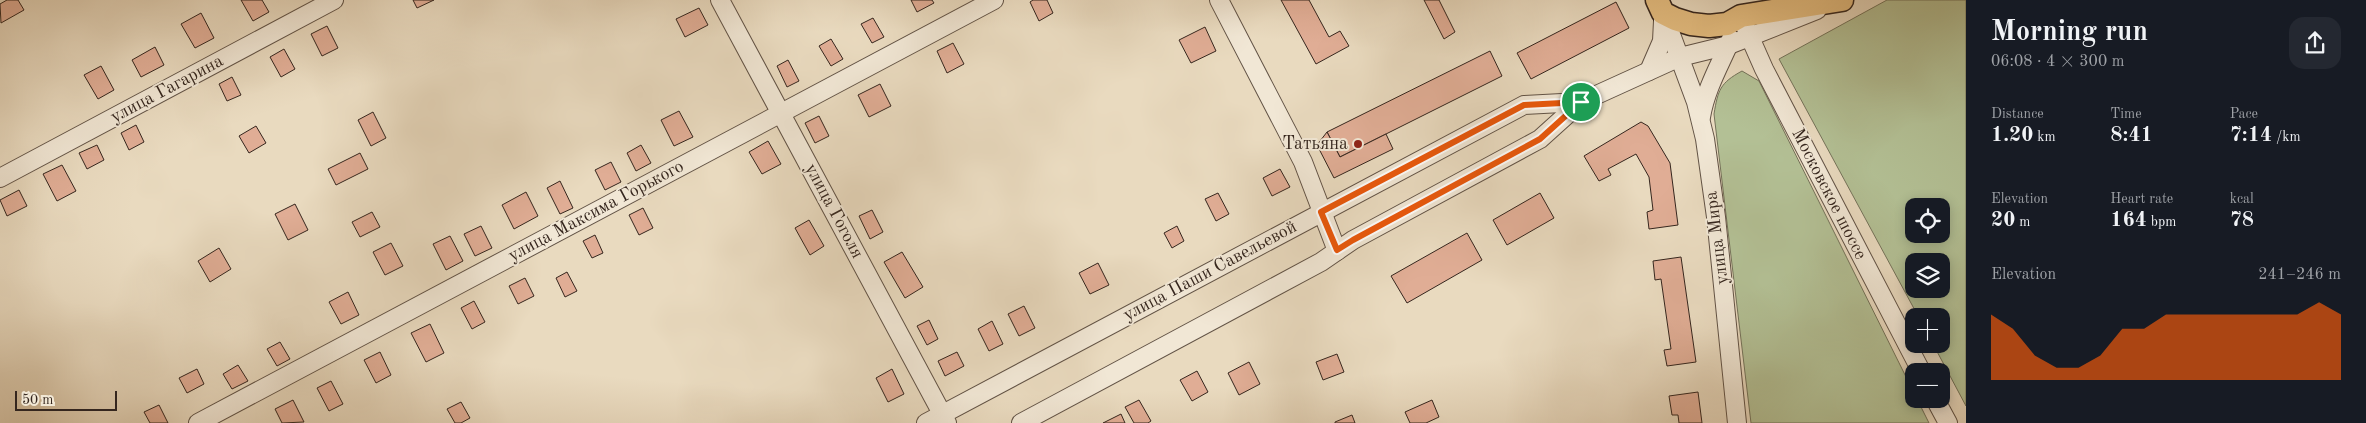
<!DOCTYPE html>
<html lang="en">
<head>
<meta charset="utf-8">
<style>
  :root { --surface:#171b24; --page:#242831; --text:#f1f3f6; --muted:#9ea1a6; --accent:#ea580c }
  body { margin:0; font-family:"Old Standard TT",serif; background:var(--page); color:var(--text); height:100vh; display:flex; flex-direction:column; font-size:19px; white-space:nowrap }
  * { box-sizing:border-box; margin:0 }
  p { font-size:16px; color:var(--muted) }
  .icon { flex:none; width:28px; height:28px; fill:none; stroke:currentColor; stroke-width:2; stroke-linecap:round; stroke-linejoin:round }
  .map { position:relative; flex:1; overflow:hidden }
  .side { display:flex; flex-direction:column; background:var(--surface); width:400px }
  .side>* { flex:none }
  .fabs { position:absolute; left:1905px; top:198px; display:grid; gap:10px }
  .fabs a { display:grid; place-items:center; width:45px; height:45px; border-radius:10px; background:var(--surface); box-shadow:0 2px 12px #0003; font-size:25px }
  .scale { position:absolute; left:15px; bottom:12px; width:102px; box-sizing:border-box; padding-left:5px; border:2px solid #35261e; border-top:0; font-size:14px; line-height:18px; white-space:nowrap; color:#35261e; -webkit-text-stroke:4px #f1e7d5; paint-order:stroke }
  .pin { position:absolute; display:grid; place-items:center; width:42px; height:42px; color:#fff; margin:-21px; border:2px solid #fff; border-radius:50%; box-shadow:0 1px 5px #0007 }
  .round { display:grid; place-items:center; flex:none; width:52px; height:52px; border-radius:15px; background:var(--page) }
  .overview { display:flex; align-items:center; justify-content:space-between; height:85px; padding:0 25px }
  h1 { font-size:28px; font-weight:700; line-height:38px }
  .figures { display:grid; grid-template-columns:repeat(3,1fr); gap:8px; height:85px; padding:5px 25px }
  .figures div { display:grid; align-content:center }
  .figures b { font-size:21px; font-weight:700 }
  .figures small { font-size:14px; font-weight:400 }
  .figures p { font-size:14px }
  .chart { height:140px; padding:10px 25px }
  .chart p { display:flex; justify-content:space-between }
  .chart svg { width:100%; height:90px; margin-top:5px; fill:var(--accent); opacity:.7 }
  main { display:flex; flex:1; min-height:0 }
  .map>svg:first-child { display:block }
  .green { fill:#b3c095; stroke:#74735a; fill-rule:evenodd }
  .building { fill:#e0ad95; stroke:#35261e }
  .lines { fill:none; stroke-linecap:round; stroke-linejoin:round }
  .minor-casing { stroke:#625346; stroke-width:20 }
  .major-casing { stroke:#35261e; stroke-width:25 }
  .minor { stroke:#f1e7d5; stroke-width:18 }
  .major { stroke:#e4bd80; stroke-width:22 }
  .route-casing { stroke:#fff; stroke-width:10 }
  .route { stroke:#ea580c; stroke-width:6 }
  .poi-dot { fill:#8f2418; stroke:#f1e7d5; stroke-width:2 }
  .labels { text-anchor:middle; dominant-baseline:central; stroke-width:4; stroke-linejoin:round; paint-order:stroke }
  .street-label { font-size:18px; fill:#35261e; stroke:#f1e7d5 }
  .poi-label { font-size:18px; fill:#35261e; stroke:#f1e7d5; text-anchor:end }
</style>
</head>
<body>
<main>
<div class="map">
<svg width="1966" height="423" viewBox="0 0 1966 423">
  <rect width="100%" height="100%" fill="#e9dabf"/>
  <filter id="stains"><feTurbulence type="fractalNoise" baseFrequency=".004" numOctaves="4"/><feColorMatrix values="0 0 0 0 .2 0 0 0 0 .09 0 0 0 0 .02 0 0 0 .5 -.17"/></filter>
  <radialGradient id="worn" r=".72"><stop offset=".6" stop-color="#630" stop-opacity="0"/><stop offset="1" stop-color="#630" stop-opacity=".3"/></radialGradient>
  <g class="green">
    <path d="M1887,0H1966V406L1933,344H1941V316H1918L1779,59ZM1941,206V234H1914V206ZM1941,261V289H1914V261Z"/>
    <path d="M1742,71L1759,81L1914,393V399H1917L1929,423H1751L1714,114C1718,90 1720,83 1742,71Z"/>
  </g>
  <g class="building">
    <path d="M7,0H18L24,10L1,23L0,4Z"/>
    <path d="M241,0H262L269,12L253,21Z"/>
    <path d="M413,0H434L417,8Z"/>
    <path d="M911,0H932L934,3L917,12Z"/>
    <path d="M1033,0H1047L1053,13L1039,21L1030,2Z"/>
    <path d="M1281,0H1309L1329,37L1340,31L1349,46L1316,64Z"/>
    <path d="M1424,0H1439L1455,32L1444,39Z"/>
    <path d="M1616,2L1629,28L1531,79L1517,53Z"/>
    <path d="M699,8L708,25L685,37L676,19Z"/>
    <path d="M201,13L214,38L195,48L181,24Z"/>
    <path d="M873,18L884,37L872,43L861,24Z"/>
    <path d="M327,26L338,48L322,56L311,34Z"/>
    <path d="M1205,27L1216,51L1191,63L1179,40Z"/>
    <path d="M831,39L843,59L831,66L819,46Z"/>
    <path d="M953,43L964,64L947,73L937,51Z"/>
    <path d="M155,47L164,65L141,77L132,60Z"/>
    <path d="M284,49L295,69L281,77L270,57Z"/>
    <path d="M1490,51L1502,76L1340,157L1327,132Z"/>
    <path d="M788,60L799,81L787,87L777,66Z"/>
    <path d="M101,66L114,90L98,99L84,75Z"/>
    <path d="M232,77L241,95L227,101L219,84Z"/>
    <path d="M880,84L891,106L869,117L858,95Z"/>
    <path d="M679,111L693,137L674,146L661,120Z"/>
    <path d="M373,112L386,138L371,146L358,120Z"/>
    <path d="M819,116L829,136L815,143L805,123Z"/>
    <path d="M1641,122L1648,126L1670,163L1678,225L1649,229L1647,212L1653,210L1649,177L1636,154L1608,169L1611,175L1599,181L1584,156Z"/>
    <path d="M136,125L144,142L129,150L121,133Z"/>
    <path d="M256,126L266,143L249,153L239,136Z"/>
    <path d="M1327,132L1340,157L1386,134L1393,149L1334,178L1317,145Z"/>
    <path d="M768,141L781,164L762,174L749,152Z"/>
    <path d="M97,145L104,160L87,169L79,153Z"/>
    <path d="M641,145L651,163L636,171L627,153Z"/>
    <path d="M360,153L368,169L336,185L328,169Z"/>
    <path d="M611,162L621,182L605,190L595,170Z"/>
    <path d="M62,165L76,191L57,201L43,174Z"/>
    <path d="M1280,169L1290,187L1272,196L1263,178Z"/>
    <path d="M560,181L573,208L560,214L547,188Z"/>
    <path d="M19,190L27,206L7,216L0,200Z"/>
    <path d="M526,192L538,216L514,229L502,205Z"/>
    <path d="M1218,193L1229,214L1216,221L1205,199Z"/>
    <path d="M1540,193L1554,218L1507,245L1493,220Z"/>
    <path d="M295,204L308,230L288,240L275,214Z"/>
    <path d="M643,208L653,228L639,235L629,215Z"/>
    <path d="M872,210L883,232L870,239L859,216Z"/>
    <path d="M372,212L380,227L360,237L352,222Z"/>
    <path d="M809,220L824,246L810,255L795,228Z"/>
    <path d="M481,226L492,248L475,256L464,234Z"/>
    <path d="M1177,226L1184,241L1172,248L1164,233Z"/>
    <path d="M1467,233L1482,260L1407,303L1391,276Z"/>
    <path d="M595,235L603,253L592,258L583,241Z"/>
    <path d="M450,236L463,261L446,270L433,244Z"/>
    <path d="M391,243L403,266L385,275L373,252Z"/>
    <path d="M219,248L231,269L210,282L198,261Z"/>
    <path d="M902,252L923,287L905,298L884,262Z"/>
    <path d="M1681,257L1696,362L1667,366L1664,350L1671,349L1661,279L1655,280L1653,261Z"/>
    <path d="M1098,263L1109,285L1090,294L1079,273Z"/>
    <path d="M567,272L577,291L565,297L556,278Z"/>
    <path d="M525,278L534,296L518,304L509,286Z"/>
    <path d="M348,292L359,315L341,324L329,302Z"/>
    <path d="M474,301L485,322L472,329L461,308Z"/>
    <path d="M1024,306L1035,328L1019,336L1008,314Z"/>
    <path d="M929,320L938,339L927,345L917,326Z"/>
    <path d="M992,321L1003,344L989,351L978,329Z"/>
    <path d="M430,324L444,353L426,362L411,333Z"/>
    <path d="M280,342L290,359L277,366L267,349Z"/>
    <path d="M380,352L391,375L376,383L364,360Z"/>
    <path d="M957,352L964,366L945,376L938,361Z"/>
    <path d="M1337,354L1344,372L1323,380L1316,362Z"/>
    <path d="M1249,362L1260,384L1239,395L1228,373Z"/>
    <path d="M238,365L248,381L232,389L223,374Z"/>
    <path d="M197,369L204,384L187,393L179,378Z"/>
    <path d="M892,369L904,394L888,402L876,378Z"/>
    <path d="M1197,371L1208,392L1192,401L1180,380Z"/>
    <path d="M331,381L343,404L329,411L317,388Z"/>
    <path d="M1698,392L1702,423H1679L1678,415H1672L1669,396Z"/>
    <path d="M293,400L304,422L282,423L275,409Z"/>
    <path d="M1139,400L1151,421L1148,423H1134L1125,407Z"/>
    <path d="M1432,400L1439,417L1426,423H1410L1405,412Z"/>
    <path d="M461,402L470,418L461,423H455L447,409Z"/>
    <path d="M159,405L168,423H150L144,412Z"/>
    <path d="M1121,414L1125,423H1103Z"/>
    <path d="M1352,415L1355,423H1335V422Z"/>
  </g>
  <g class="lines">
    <defs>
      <g id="minor">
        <path d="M720,0L947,423"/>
        <path d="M1219,0L1303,162L1337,251"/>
        <path d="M1663,13L1696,102L1705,139L1716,217L1737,423"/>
        <path d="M1745,26L1764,69L1921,371"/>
        <path d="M1649,71L1662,41L1663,21"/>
        <path d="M1701,117C1706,88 1720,65 1731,39"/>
        <path d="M0,178L334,0"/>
        <path d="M1935,399L1948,423"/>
        <path d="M198,423L994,0"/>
        <path d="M926,423L1524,105L1581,102L1680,57L1729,45L1817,10"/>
        <path d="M1021,423L1321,262L1353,240L1540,139L1581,102"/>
      </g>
      <path id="major" d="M1657,0L1663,13L1675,19L1691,24L1709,26L1727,24L1741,16L1842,0"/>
    </defs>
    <use href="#minor" class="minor-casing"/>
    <use href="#major" class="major-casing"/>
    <use href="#minor" class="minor"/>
    <use href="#major" class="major"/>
  </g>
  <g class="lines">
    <defs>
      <path id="route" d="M1581,102L1540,139L1353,240L1337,250L1321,212L1524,105Z"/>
    </defs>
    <use href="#route" class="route-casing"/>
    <use href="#route" class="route"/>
  </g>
  <circle class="poi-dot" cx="1358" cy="144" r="5"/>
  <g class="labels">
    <g class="street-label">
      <text transform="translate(167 89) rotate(-28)">улица Гагарина</text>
      <text transform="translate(1829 194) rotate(63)">Московское шоссе</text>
      <text transform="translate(596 211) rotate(-28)">улица Максима Горького</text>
      <text transform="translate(834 211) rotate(62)">улица Гоголя</text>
      <text transform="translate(1717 238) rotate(-97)">улица Мира</text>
      <text transform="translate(1210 271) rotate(-28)">улица Паши Савельевой</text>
    </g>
    <g class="poi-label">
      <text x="1348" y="144">Татьяна</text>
    </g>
  </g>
  <rect width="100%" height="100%" filter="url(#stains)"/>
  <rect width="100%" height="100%" fill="url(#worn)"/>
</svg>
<div class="fabs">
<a><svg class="icon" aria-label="locate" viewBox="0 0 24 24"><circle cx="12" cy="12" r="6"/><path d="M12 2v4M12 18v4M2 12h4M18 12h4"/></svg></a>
<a><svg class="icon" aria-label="layers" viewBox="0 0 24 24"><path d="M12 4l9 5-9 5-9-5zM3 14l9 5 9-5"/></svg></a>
<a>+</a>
<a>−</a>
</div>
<div class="scale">50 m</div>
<div class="pin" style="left:1581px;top:102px;background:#1e9e55"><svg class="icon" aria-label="arrive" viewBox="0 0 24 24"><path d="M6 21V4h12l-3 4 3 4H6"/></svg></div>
</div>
<section class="side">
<div class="overview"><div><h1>Morning run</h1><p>06:08 · 4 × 300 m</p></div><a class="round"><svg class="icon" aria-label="share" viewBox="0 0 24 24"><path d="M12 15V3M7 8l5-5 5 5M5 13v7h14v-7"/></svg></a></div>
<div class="figures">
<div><p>Distance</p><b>1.20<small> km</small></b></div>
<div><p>Time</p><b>8:41</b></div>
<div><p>Pace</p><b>7:14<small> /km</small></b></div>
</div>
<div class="figures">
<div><p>Elevation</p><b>20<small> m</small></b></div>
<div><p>Heart rate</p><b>164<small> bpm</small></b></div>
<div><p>kcal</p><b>78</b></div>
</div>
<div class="chart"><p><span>Elevation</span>241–246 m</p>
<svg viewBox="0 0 160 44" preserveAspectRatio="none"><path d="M0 44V12L10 19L20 32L30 38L40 38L50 32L60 19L70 19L80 12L90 12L100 12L110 12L120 12L130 12L140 12L150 6L160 12V44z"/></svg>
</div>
</section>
</main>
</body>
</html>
